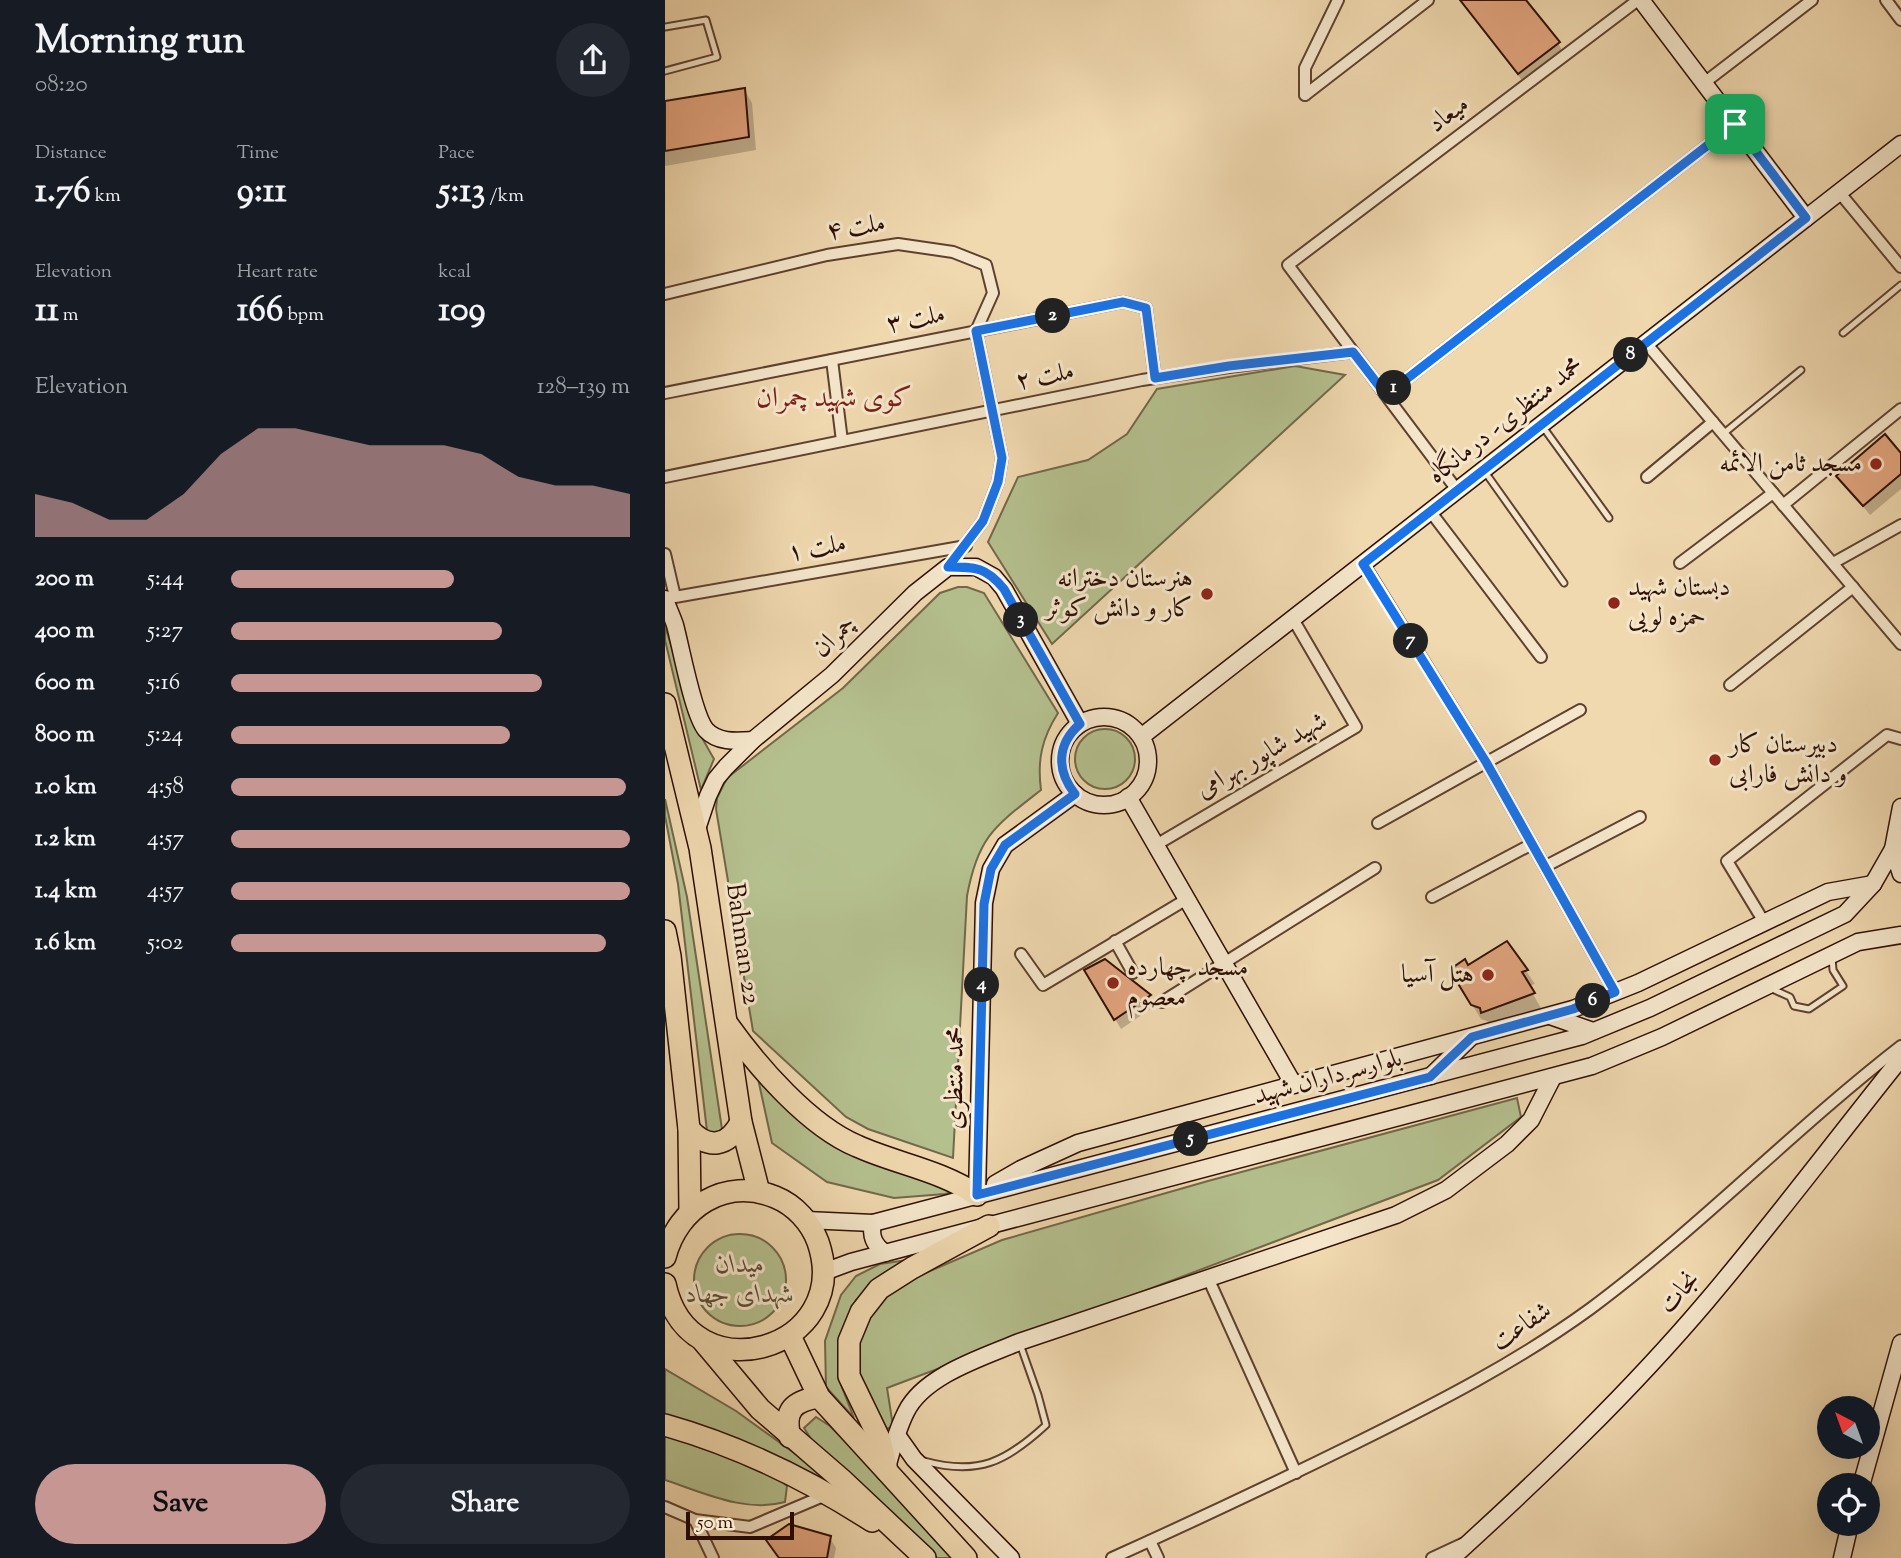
<!DOCTYPE html>
<html lang="en">
<head>
<meta charset="utf-8">
<style>
  :root { --surface:#171b24; --page:#242831; --text:#f1f3f6; --muted:#9ea1a6; --accent:#c59692 }
  body { margin:0; font-family:"Sorts Mill Goudy",Amiri,serif; background:var(--page); color:var(--text); height:100vh; display:flex; flex-direction:column; font-size:26px; white-space:nowrap }
  * { box-sizing:border-box; margin:0 }
  p { font-size:23px; color:var(--muted) }
  .icon { flex:none; width:38px; height:38px; fill:none; stroke:currentColor; stroke-width:2; stroke-linecap:round; stroke-linejoin:round }
  .map { position:relative; flex:1; overflow:hidden }
  .side { display:flex; flex-direction:column; background:var(--surface); width:665px }
  .side>* { flex:none }
  .needle { width:46px; rotate:319deg }
  .controls { position:absolute; left:1152px; top:1396px; display:grid; gap:14px }
  .controls a { display:grid; place-items:center; width:63px; height:63px; border-radius:50%; background:var(--surface); box-shadow:0 7px 28px #0002; font-size:35px }
  .scale { position:absolute; left:21px; bottom:18px; width:108px; box-sizing:border-box; padding-left:7px; border:4px solid #2e0f04; border-top:0; font-size:19px; line-height:24px; white-space:nowrap; color:#2e0f04; -webkit-text-stroke:5px #f5e6cb; paint-order:stroke }
  .pin { position:absolute; display:grid; place-items:center; width:60px; height:60px; color:#fff; margin:-30px; border-radius:14px; box-shadow:0 4px 10px #0006 }
  .km { position:absolute; width:35px; height:35px; margin:-18px; border-radius:50%; background:#222; color:#fff; font-size:19px; line-height:35px; text-align:center }
  .round { display:grid; place-items:center; flex:none; width:74px; height:74px; border-radius:37px; background:var(--page) }
  .summary { display:flex; align-items:center; justify-content:space-between; height:119px; padding:0 35px }
  h1 { font-size:38px; font-weight:700; line-height:52px }
  .stats { display:grid; grid-template-columns:repeat(3,1fr); gap:10px; height:119px; padding:7px 35px }
  .stats div { display:grid; align-content:center }
  .stats b { font-size:35px; font-weight:700 }
  .stats small { font-size:19px; font-weight:400 }
  .stats p { font-size:19px }
  .chart { height:196px; padding:14px 35px }
  .chart p { display:flex; justify-content:space-between }
  .chart svg { width:100%; height:126px; margin-top:7px; fill:var(--accent); opacity:.7 }
  .primary-button { display:flex; gap:14px; margin-top:auto; padding:14px 35px }
  .primary-button a { flex:1; height:80px; border-radius:42px; background:var(--accent); color:#111; font-size:28px; font-weight:700; line-height:80px; text-align:center }
  .primary-button a+a { background:var(--page); color:var(--text) }
  ul { padding:0 35px; list-style:none; font-size:23px }
  li { display:grid; grid-template-columns:112px 84px 1fr; align-items:center; height:52px }
  li i { height:18px; border-radius:9px; background:var(--accent) }
  main { display:flex; flex:1; min-height:0 }
  .map>svg:first-child { display:block }
  .green { fill:#b5c08f; stroke:#72684a; stroke-width:2 }
  .shadow { fill:#0003 }
  .building { fill:#e2a47e; stroke:#2e0f04; stroke-width:2 }
  .lines { fill:none; stroke-linecap:round; stroke-linejoin:round }
  .lane-casing { stroke:#5e412f; stroke-width:9 }
  .street-casing { stroke:#5e412f; stroke-width:14 }
  .secondary-casing { stroke:#2e0f04; stroke-width:19 }
  .highway-casing { stroke:#2e0f04; stroke-width:24 }
  .lane { stroke:#f5e6cb; stroke-width:5 }
  .street { stroke:#f5e6cb; stroke-width:10 }
  .secondary { stroke:#f5e6cb; stroke-width:16 }
  .highway { stroke:#f0d8af; stroke-width:21 }
  .route-casing { stroke:#fff; stroke-width:14 }
  .route { stroke:#1a73e8; stroke-width:9 }
  .poi-dot { fill:#8f2418; stroke:#f5e6cb; stroke-width:2.5 }
  .labels { text-anchor:middle; dominant-baseline:central; stroke-width:6; stroke-linejoin:round; paint-order:stroke }
  .street-label { font-size:26px; fill:#2e0f04; stroke:#f5e6cb }
  .poi-label { font-size:26px; fill:#2e0f04; stroke:#f5e6cb; text-anchor:end }
  .park-label { font-size:26px; font-style:italic; fill:#5d4d35; stroke:#f5e6cb }
  .neighbourhood-label { font-size:28px; fill:#7a1f14; stroke:#f5e6cb }
</style>
</head>
<body>
<main>
<section class="side">
<div class="summary"><div><h1>Morning run</h1><p>08:20</p></div><a class="round"><svg class="icon" aria-label="share" viewBox="0 0 24 24"><path d="M12 15V3M7 8l5-5 5 5M5 13v7h14v-7"/></svg></a></div>
<div class="stats">
<div><p>Distance</p><b>1.76<small> km</small></b></div>
<div><p>Time</p><b>9:11</b></div>
<div><p>Pace</p><b>5:13<small> /km</small></b></div>
</div>
<div class="stats">
<div><p>Elevation</p><b>11<small> m</small></b></div>
<div><p>Heart rate</p><b>166<small> bpm</small></b></div>
<div><p>kcal</p><b>109</b></div>
</div>
<div class="chart"><p><span>Elevation</span>128–139 m</p>
<svg viewBox="0 0 160 44" preserveAspectRatio="none"><path d="M0 44V29L10 32L20 38L30 38L40 29L50 15L60 6L70 6L80 9L90 12L100 12L110 12L120 15L130 23L140 26L150 26L160 29V44z"/></svg>
</div>
<ul>
<li><b>200 m</b>5:44<i style="width:56%"></i></li>
<li><b>400 m</b>5:27<i style="width:68%"></i></li>
<li><b>600 m</b>5:16<i style="width:78%"></i></li>
<li><b>800 m</b>5:24<i style="width:70%"></i></li>
<li><b>1.0 km</b>4:58<i style="width:99%"></i></li>
<li><b>1.2 km</b>4:57<i style="width:100%"></i></li>
<li><b>1.4 km</b>4:57<i style="width:100%"></i></li>
<li><b>1.6 km</b>5:02<i style="width:94%"></i></li>
</ul>
<div class="primary-button"><a>Save</a><a>Share</a></div>
</section>
<div class="map">
<svg width="1236" height="1558" viewBox="0 0 1236 1558">
  <rect width="100%" height="100%" fill="#f0d8af"/>
  <filter id="stains"><feTurbulence type="fractalNoise" baseFrequency=".00286" numOctaves="4"/><feColorMatrix values="0 0 0 0 .2 0 0 0 0 .09 0 0 0 0 .02 0 0 0 .5 -.17"/></filter>
  <radialGradient id="worn" r=".72"><stop offset=".6" stop-color="#630" stop-opacity="0"/><stop offset="1" stop-color="#630" stop-opacity=".3"/></radialGradient>
  <g class="green">
    <path d="M630,366L680,375L387,644L323,542L353,477L423,460L462,434L492,389Z"/>
    <path d="M293,587H302L319,593L393,713C377,738 372,760 376,790C330,826 313,836 302,896L288,1158L203,1129L181,1117L88,1031L51,809L52,798L62,778L178,688L275,593Z"/>
    <path d="M0,626L32,729L49,759L36,790L0,640Z"/>
    <circle cx="440" cy="759" r="30"/>
    <path d="M0,799L22,897L57,1129L51,1134L42,1131L13,884L0,816Z"/>
    <path d="M92,1074L149,1129L291,1191L280,1194L229,1198L162,1182L107,1143Z"/>
    <path d="M852,1098L856,1117L773,1180L222,1388L228,1426L222,1429L202,1405L190,1356L196,1332L210,1305L235,1284L337,1240L543,1181Z"/>
    <circle cx="75" cy="1280" r="46"/>
    <path d="M249,1259L216,1277L191,1300L174,1341L173,1377L189,1418L161,1387L160,1341L176,1295L191,1276L215,1264Z"/>
    <path d="M0,1369L71,1411L157,1473L156,1482L0,1418Z"/>
    <path d="M151,1417L165,1426L202,1463L288,1558H272L150,1445L139,1428Z"/>
    <path d="M0,1434L109,1475L122,1486L120,1502C80,1513 39,1493 0,1480Z"/>
  </g>
  <g class="shadow">
    <path d="M796,0H859L893,43L901,57L862,87Z"/>
    <path d="M79,89L87,103L91,150L0,166V102Z"/>
    <path d="M1236,456V489L1205,515L1173,476Z"/>
    <path d="M842,943L870,984L863,986L876,1008L826,1026L822,1021L816,1019L796,987L803,968Z"/>
    <path d="M440,961L484,996L490,1006L456,1029L421,971Z"/>
    <path d="M165,1538L171,1548L169,1558H115Z"/>
  </g>
  <g class="building">
    <path d="M795,0H861L895,42L853,74Z"/>
    <path d="M80,88L84,137L0,151V101Z"/>
    <path d="M1220,434L1236,453V474L1198,506L1171,476Z"/>
    <path d="M842,941L863,970L857,972L870,993L816,1013L815,1008L806,1005L786,972L790,966L800,959L803,965Z"/>
    <path d="M440,959L486,995L449,1020L419,970Z"/>
    <path d="M124,1524L166,1536L162,1558H114L101,1540Z"/>
  </g>
  <g class="lines">
    <defs>
      <g id="lane">
        <path d="M0,27L41,20L52,57L0,71"/>
        <path d="M1178,333L1236,285"/>
        <path d="M878,427L944,518"/>
        <path d="M1058,434L1136,370"/>
        <path d="M820,472L899,583"/>
        <path d="M1105,988L1125,997L1129,1006L1144,1009L1178,986L1168,970L1167,957"/>
        <path d="M259,1461C313,1476 341,1462 381,1425L373,1395L355,1344"/>
      </g>
      <g id="street">
        <path d="M1221,0L1236,20"/>
        <path d="M1039,83L1147,0"/>
        <path d="M640,95L763,0"/>
        <path d="M640,95V68L673,0"/>
        <path d="M1174,192L1236,267"/>
        <path d="M0,294L162,255L233,244L288,252L321,265L328,293L311,331L337,458L333,482L318,521L283,567"/>
        <path d="M981,343L1236,644"/>
        <path d="M167,360L177,441"/>
        <path d="M0,393L458,302L481,308L490,378"/>
        <path d="M721,395L1070,124"/>
        <path d="M0,477L477,380L564,367L688,352"/>
        <path d="M982,477L1048,422"/>
        <path d="M792,490L623,265L973,0"/>
        <path d="M1118,505L1236,409"/>
        <path d="M765,511L876,657"/>
        <path d="M0,554L10,597L301,546"/>
        <path d="M698,563L821,762L950,992"/>
        <path d="M1015,563L1108,493"/>
        <path d="M1168,563L1236,525"/>
        <path d="M1065,685L1188,587"/>
        <path d="M713,823L915,710"/>
        <path d="M491,845L691,727L628,619"/>
        <path d="M881,866L975,817"/>
        <path d="M767,897L867,844"/>
        <path d="M1099,922L1062,861L1222,735L1236,739"/>
        <path d="M450,941L468,973"/>
        <path d="M356,954L378,985L522,899"/>
        <path d="M497,1002L710,868"/>
        <path d="M543,1278L631,1473"/>
        <path d="M0,1507L30,1520L85,1527L163,1494"/>
        <path d="M30,1520L48,1558"/>
        <path d="M485,1541L493,1558"/>
        <path d="M447,1558C529,1521 610,1483 691,1443C772,1403 852,1362 925,1309C1034,1228 1129,1129 1236,1046"/>
        <path d="M767,1558L797,1544"/>
      </g>
      <g id="secondary">
        <path d="M976,0L1141,218"/>
        <path d="M0,599C3,608 7,616 10,625C16,647 28,715 41,730C53,743 72,741 88,740"/>
        <circle cx="439" cy="761" r="44"/>
        <path d="M476,737L1236,144"/>
        <path d="M463,797L629,1085"/>
        <path d="M1236,807L1228,849L1236,874"/>
        <path d="M31,832L43,796L51,779L61,767L88,740L167,675L250,593L283,567H311L329,577L339,589L415,724"/>
        <path d="M885,1016L928,1031"/>
        <path d="M766,1076L805,1038"/>
        <path d="M330,1184L356,1169L413,1143L908,1009L973,983L1163,892L1208,884"/>
        <path d="M312,1195L319,903L326,869L340,845L410,794"/>
        <path d="M141,1220L208,1223L917,1036L985,1008L1180,914L1208,884L1228,849"/>
        <path d="M208,1223C205,1236 209,1245 220,1253"/>
        <path d="M159,1272L186,1262L927,1066L997,1037L1193,942L1236,935"/>
        <path d="M232,1435L249,1459L346,1558"/>
        <path d="M222,1468C227,1449 232,1430 241,1412C259,1375 319,1357 354,1342L731,1215L781,1190L842,1144L866,1120L888,1077"/>
        <path d="M1196,1486L1236,1343"/>
        <path d="M787,1558C876,1477 963,1394 1041,1302C1108,1223 1171,1139 1236,1058"/>
        <path d="M1177,1558L1185,1524"/>
      </g>
      <g id="highway">
        <path d="M0,704L35,848L76,1122L94,1192"/>
        <path d="M0,931L5,956L24,1129L25,1211"/>
        <path d="M63,1025C93,1067 144,1126 192,1146C232,1164 275,1170 312,1195"/>
        <path d="M24,1129C43,1150 63,1147 76,1122"/>
        <path d="M0,1257C13,1207 60,1177 110,1197C130,1205 146,1223 153,1242C190,1350 24,1398 0,1284"/>
        <path d="M125,1336L154,1397L301,1558"/>
        <path d="M38,1341L95,1409L176,1479L260,1558"/>
        <path d="M0,1425C74,1446 142,1479 207,1521"/>
        <path d="M125,1437C118,1410 129,1401 154,1397"/>
        <path d="M222,1471L215,1440L184,1376V1341L196,1312L214,1289L247,1268L324,1226"/>
      </g>
    </defs>
    <use href="#lane" class="lane-casing"/>
    <use href="#street" class="street-casing"/>
    <use href="#secondary" class="secondary-casing"/>
    <use href="#highway" class="highway-casing"/>
    <use href="#lane" class="lane"/>
    <use href="#street" class="street"/>
    <use href="#secondary" class="secondary"/>
    <use href="#highway" class="highway"/>
  </g>
  <g class="lines">
    <defs>
      <path id="route" d="M1070,124L1141,218L698,564L821,762L950,992L908,1009L807,1037L765,1077L312,1195L319,904L326,869L340,845L410,794C391,770 392,744 415,724L339,589C321,567 311,567 283,567L318,521L333,482L337,458L311,331L458,302L481,308L490,378L564,366L688,352L721,395Z"/>
    </defs>
    <use href="#route" class="route-casing"/>
    <use href="#route" class="route"/>
  </g>
  <g class="poi-dot">
    <circle cx="1211" cy="464" r="7"/>
    <circle cx="542" cy="594" r="7"/>
    <circle cx="949" cy="603" r="7"/>
    <circle cx="1050" cy="760" r="7"/>
    <circle cx="823" cy="975" r="7"/>
    <circle cx="448" cy="983" r="7"/>
  </g>
  <g class="labels">
    <g class="street-label">
      <text transform="translate(784 115) rotate(-37)">میعاد</text>
      <text transform="translate(191 228) rotate(-9)">ملت ۴</text>
      <text transform="translate(251 320) rotate(-11)">ملت ۳</text>
      <text transform="translate(380 377) rotate(-11)">ملت ۲</text>
      <text transform="translate(841 421) rotate(-38)">محمد منتظری- درمانگاه</text>
      <text transform="translate(152 549) rotate(-10)">ملت ۱</text>
      <text transform="translate(170 637) rotate(-44)">چمران</text>
      <text transform="translate(597 756) rotate(-30)">شهید شاپور بهرامی</text>
      <text transform="translate(77 944) rotate(82)">Bahman 22</text>
      <text transform="translate(291 1078) rotate(-89)">محمد منتظری</text>
      <text transform="translate(663 1078) rotate(-15)">بلوارسرداران شهید</text>
      <text transform="translate(1015 1293) rotate(-49)">نجات</text>
      <text transform="translate(857 1327) rotate(-34)">شفاعت</text>
    </g>
    <g class="poi-label">
      <text x="1197" y="464">مسجد ثامن الائمه</text>
      <text x="528" y="579">هنرستان دخترانه<tspan x="528" dy="30">کار و دانش کوثر</tspan></text>
      <text x="963" y="588" text-anchor="start">دبستان شهید<tspan x="963" dy="30">حمزه لویی</tspan></text>
      <text x="1064" y="745" text-anchor="start">دبیرستان کار<tspan x="1064" dy="30">و دانش فارابی</tspan></text>
      <text x="462" y="968" text-anchor="start">مسجد چهارده<tspan x="462" dy="30">معصوم</tspan></text>
      <text x="809" y="975">هتل آسیا</text>
    </g>
    <g class="park-label">
      <text x="75" y="1265">میدان<tspan x="75" dy="30">شهدای جهاد</tspan></text>
    </g>
    <g class="neighbourhood-label">
      <text x="169" y="399">کوی شهید چمران</text>
    </g>
  </g>
  <rect width="100%" height="100%" filter="url(#stains)"/>
  <rect width="100%" height="100%" fill="url(#worn)"/>
</svg>
<div class="controls">
<a><svg class="needle" viewBox="-14 -14 28 28"><path d="M0-13l5 13h-10z" fill="#e53935"/><path d="M0 13l5-13h-10z" fill="#9ea1a6"/></svg></a>
<a><svg class="icon" aria-label="locate" viewBox="0 0 24 24"><circle cx="12" cy="12" r="6"/><path d="M12 2v4M12 18v4M2 12h4M18 12h4"/></svg></a>
</div>
<div class="scale">50 m</div>
<div class="pin" style="left:1070px;top:124px;background:#1e9e55"><svg class="icon" aria-label="arrive" viewBox="0 0 24 24"><path d="M6 21V4h12l-3 4 3 4H6"/></svg></div>
<b class="km" style="left:729px;top:388px">1</b>
<b class="km" style="left:388px;top:316px">2</b>
<b class="km" style="left:356px;top:620px">3</b>
<b class="km" style="left:317px;top:985px">4</b>
<b class="km" style="left:526px;top:1139px">5</b>
<b class="km" style="left:928px;top:1001px">6</b>
<b class="km" style="left:746px;top:641px">7</b>
<b class="km" style="left:966px;top:355px">8</b>
</div>
</main>
</body>
</html>
